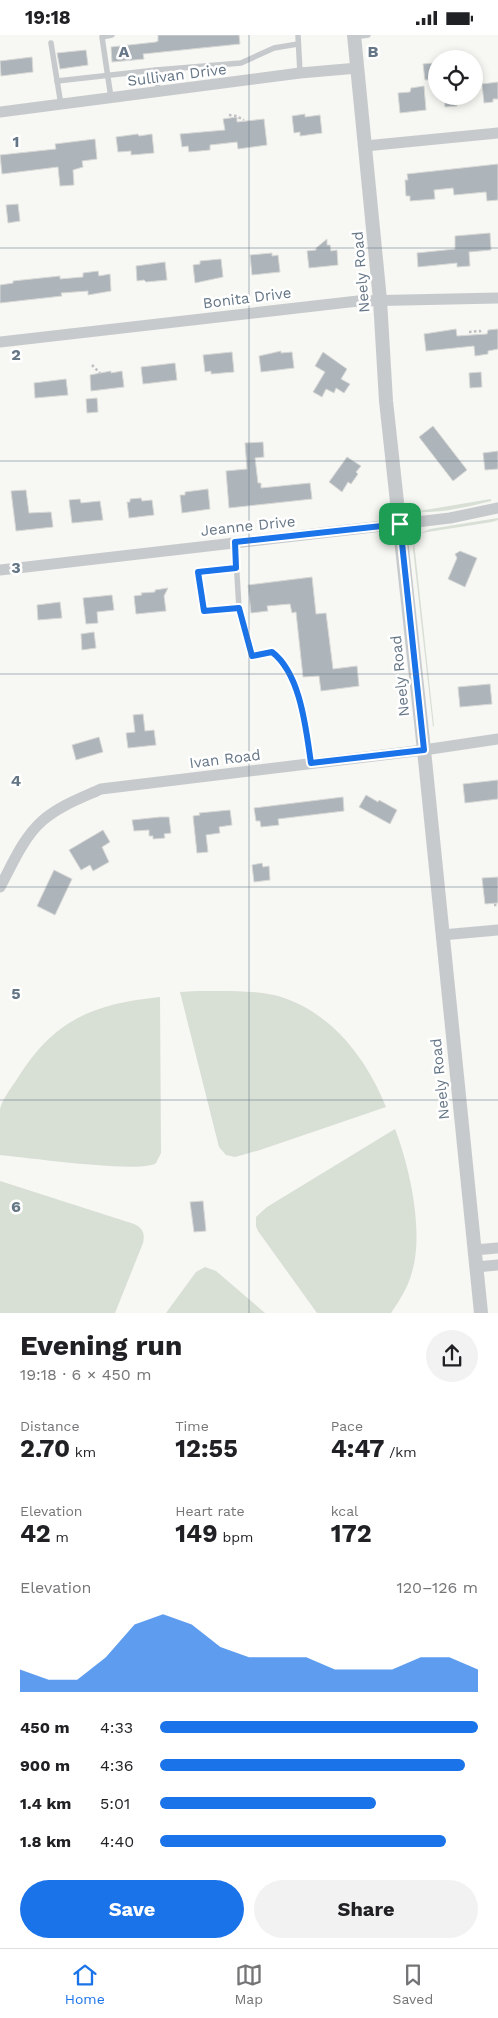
<!DOCTYPE html>
<html lang="en">
<head>
<meta charset="utf-8">
<style>
  :root { --surface:#fff; --page:#f2f2f2; --text:#202124; --muted:#757577; --line:#e0e0e0; --accent:#1a73e8 }
  body { margin:0; font-family:"Work Sans",sans-serif; background:var(--page); color:var(--text); height:100vh; display:flex; flex-direction:column; font-size:19px; white-space:nowrap }
  * { box-sizing:border-box; margin:0 }
  p { font-size:16px; color:var(--muted) }
  .icon { flex:none; width:28px; height:28px; fill:none; stroke:currentColor; stroke-width:2; stroke-linecap:round; stroke-linejoin:round }
  .map { position:relative; height:1278px; overflow:hidden }
  .panel { display:flex; flex-direction:column; background:var(--surface); flex:1 }
  .panel>* { flex:none }
  .controls { position:absolute; left:428px; top:15px; display:grid; gap:10px }
  .controls a { display:grid; place-items:center; width:55px; height:55px; border-radius:50%; background:var(--surface); box-shadow:0 2px 8px #0003; font-size:25px }
  .pin { position:absolute; display:grid; place-items:center; width:42px; height:42px; color:#fff; margin:-21px; border-radius:10px; box-shadow:0 2px 8px #0006 }
  .round { display:grid; place-items:center; flex:none; width:52px; height:52px; border-radius:26px; background:var(--page) }
  .overview { display:flex; align-items:center; justify-content:space-between; height:85px; padding:0 20px }
  h1 { font-size:28px; font-weight:700; line-height:38px }
  .stats { display:grid; grid-template-columns:repeat(3,1fr); gap:8px; height:85px; padding:5px 20px }
  .stats div { display:grid; align-content:center }
  .stats b { font-size:25px; font-weight:700 }
  .stats small { font-size:14px; font-weight:400 }
  .stats p { font-size:14px }
  .chart { height:140px; padding:10px 20px }
  .chart p { display:flex; justify-content:space-between }
  .chart svg { width:100%; height:90px; margin-top:5px; fill:var(--accent); opacity:.7 }
  .button { display:flex; gap:10px; margin-top:auto; padding:10px 20px }
  .button a { flex:1; height:58px; border-radius:30px; background:var(--accent); color:#fff; font-size:20px; font-weight:700; line-height:58px; text-align:center }
  .button a+a { background:var(--page); color:var(--text) }
  ul { padding:0 20px; list-style:none; font-size:16px }
  li { display:grid; grid-template-columns:80px 60px 1fr; align-items:center; height:38px }
  li i { height:12px; border-radius:6px; background:var(--accent) }
  .status { display:flex; justify-content:space-between; align-items:center; height:35px; padding:0 25px; background:var(--surface); direction:ltr }
  .status svg { height:14px; fill:currentColor }
  .dock { display:flex; justify-content:space-around; align-items:center; height:70px; border-top:1px solid var(--line); background:var(--surface); font-size:14px; color:var(--muted) }
  .dock a { display:grid; justify-items:center; gap:2px }
  .dock .selected { color:var(--accent) }
  .map>svg:first-child { display:block }
  .green { fill:#d8dfd4 }
  .building { fill:#adb5bb; stroke:#d8d8d6 }
  .lines { fill:none; stroke-linecap:round; stroke-linejoin:round }
  .path { stroke:#bec0c2; stroke-width:2.5; stroke-dasharray:2.5 2.5; stroke-linecap:butt }
  .service { stroke:#c7cacd; stroke-width:5.5 }
  .minor { stroke:#c7cacd; stroke-width:11 }
  .tertiary { stroke:#c7cacd; stroke-width:14 }
  .route-casing { stroke:#fff; stroke-width:10 }
  .route { stroke:#1a73e8; stroke-width:6 }
  .grid { fill:none; stroke:#657686; stroke-width:1; stroke-opacity:0.55 }
  .labels { text-anchor:middle; dominant-baseline:central; stroke-width:5; stroke-linejoin:round; paint-order:stroke }
  .street-label { font-size:15px; fill:#657686; stroke:#fff }
  .grid-label { font-size:16px; text-anchor:middle; font-weight:bold; fill:#657686; stroke:#fff; stroke-width:5; stroke-linejoin:round; paint-order:stroke }
</style>
</head>
<body>
<div class="status"><b>19:18</b><svg viewBox="0 0 49 12"><path d="M0 12V9h3v3zM5 12V6h3v6zM10 12V3h3v9zM15 12V0h3v12zM26 1h20v11H26zM47 4h2v5h-2z"/></svg></div>
<div class="map">
<svg width="498" height="1278" viewBox="0 0 498 1278">
  <rect width="100%" height="100%" fill="#f7f7f3"/>
  <g class="green">
    <path d="M491,464V466C475,470 435,480 419,476Z"/>
    <path d="M498,483V485L492,487L421,498L430,494Z"/>
    <path d="M414,507L434,691L433,692L413,514Z"/>
    <path d="M198,956C223,956 250,955 274,960C329,974 366,1022 386,1072L260,1115L235,1122L226,1120L219,1112L180,957Z"/>
    <path d="M160,962L161,1118L156,1128C142,1139 25,1122 0,1120C0,1106 0,1088 0,1074C3,1062 13,1051 19,1041C56,983 95,969 160,962Z"/>
    <path d="M395,1094C410,1133 424,1197 412,1237C408,1252 400,1265 391,1278H317L258,1196L256,1191V1182L267,1172Z"/>
    <path d="M0,1146L134,1189C143,1193 145,1199 143,1208L115,1278H0Z"/>
    <path d="M205,1232L216,1236L265,1278H166L196,1237Z"/>
  </g>
  <g class="building">
    <path d="M158,0H239L240,9L143,19L144,24L112,27L111,12L156,7L158,6Z"/>
    <path d="M86,15L88,30L60,34L57,18Z"/>
    <path d="M32,22L33,37L1,41L0,26Z"/>
    <path d="M434,28L436,44L425,45L423,29Z"/>
    <path d="M498,47V64H493V67L484,68L482,49Z"/>
    <path d="M424,51L426,75L400,78L398,58L410,57L411,53Z"/>
    <path d="M444,61H456L457,71L445,72Z"/>
    <path d="M305,79V82L320,80L322,98L300,101V97L294,98L292,81Z"/>
    <path d="M237,82V87L264,84L267,110L238,114L237,107L210,110V115L189,117L188,111L182,112L180,99L225,95L223,84Z"/>
    <path d="M138,99L139,101L152,99L154,118L131,120V116L118,117L116,102Z"/>
    <path d="M95,104L97,124L82,126L83,132L73,135L74,150L60,151L58,132L2,139L0,120L56,114L55,109Z"/>
    <path d="M498,129V165L487,166L486,157L454,160L453,153L434,155L435,164L410,166V161H406L405,145H408L407,139Z"/>
    <path d="M18,169L20,186L8,188L6,170Z"/>
    <path d="M490,198L491,215L469,217L470,231L457,232V228L418,232L417,218L455,214V201Z"/>
    <path d="M327,204V210H330L331,216L337,215L338,230L309,233L307,216L316,215V213Z"/>
    <path d="M272,218V221L278,220L280,237L252,240L250,220Z"/>
    <path d="M221,224L223,242L195,248L193,230L200,229V226Z"/>
    <path d="M165,227L167,245L146,247L144,245L137,246L136,231Z"/>
    <path d="M98,236L99,241L110,239L111,256L88,260V256L61,258L62,261L0,268V250L13,248V246L60,241V244L83,242V238Z"/>
    <path d="M456,294L457,301L487,299L488,295L498,294V314L488,316V319L475,321L474,311L426,316L424,299Z"/>
    <path d="M281,316V318L292,317L294,333L261,337L259,321Z"/>
    <path d="M232,317L234,337L211,339V336L205,337L203,320Z"/>
    <path d="M323,317L347,334L341,344L350,349L344,358L336,353L334,358L326,354L322,362L313,357L325,337L315,331Z"/>
    <path d="M175,328L177,345L143,349L141,332Z"/>
    <path d="M111,336V338L122,336L124,352L91,356L90,340Z"/>
    <path d="M481,337L482,352L470,353L469,338Z"/>
    <path d="M66,344L68,360L35,363L34,348Z"/>
    <path d="M97,363L98,377L87,378L86,364Z"/>
    <path d="M433,391L467,435L453,446L419,402Z"/>
    <path d="M263,407L264,422L255,423L258,448H261V453L310,448L312,464L229,473L226,436L247,434L245,408Z"/>
    <path d="M498,416V434L485,435L483,418Z"/>
    <path d="M347,422L361,431L356,437L358,439L351,449L348,447L342,457L329,447Z"/>
    <path d="M208,454L210,474L182,478L180,460H185V457Z"/>
    <path d="M26,455L29,478L51,477L53,492L16,496L11,456Z"/>
    <path d="M141,463L142,466L152,465L154,480L129,483L127,467H130V464Z"/>
    <path d="M80,464L81,468L100,466L103,485L72,488L69,465Z"/>
    <path d="M460,516L477,523L465,552L448,544L457,523L455,519Z"/>
    <path d="M312,542L316,579L326,578L333,634L357,631L359,651L321,656L319,641L303,642L296,577L292,578L290,569L267,571L268,576L251,578L248,550Z"/>
    <path d="M168,553L164,561L166,576L136,579L134,561L142,560L141,558L155,557V555Z"/>
    <path d="M112,560L114,575L97,577L98,588L86,589L83,563Z"/>
    <path d="M60,567L62,583L38,585L37,570Z"/>
    <path d="M94,597L96,613L82,615L81,599Z"/>
    <path d="M490,649L492,669L460,672L458,652Z"/>
    <path d="M143,679L145,696L154,695L156,710L128,713L126,698L135,697L133,680Z"/>
    <path d="M99,702L103,717L76,725L72,710Z"/>
    <path d="M498,745V764L465,768L463,749Z"/>
    <path d="M366,760L378,767L379,765L397,775L390,789L359,772Z"/>
    <path d="M343,762L344,776L278,784L279,790L261,792L260,786H256L254,773Z"/>
    <path d="M230,775L232,790L219,792L220,798L206,800L208,817L197,818L193,781L200,780L199,778Z"/>
    <path d="M160,782H169L171,798L164,799L165,803L153,804V801H149V795L134,796L132,785Z"/>
    <path d="M103,795L110,807L102,812L109,827L93,836L90,830L81,835L69,815Z"/>
    <path d="M262,828L263,832L269,831L270,845L254,847L252,830Z"/>
    <path d="M54,835L72,844L55,880L37,871Z"/>
    <path d="M498,842V868L485,869L482,843Z"/>
    <path d="M203,1166L206,1196L194,1197L190,1167Z"/>
  </g>
  <g class="lines">
    <g class="path">
      <path d="M229,80L236,81L244,85"/>
      <path d="M469,297L480,296L481,299"/>
      <path d="M92,330L100,338"/>
      <path d="M494,870H498"/>
    </g>
    <g class="service">
      <path d="M298,0L300,38"/>
      <path d="M354,2L368,0"/>
      <path d="M51,8L61,70"/>
      <path d="M57,46L156,35"/>
      <path d="M158,57L156,35L241,28L274,13L298,9"/>
      <path d="M111,63L102,2L112,0"/>
      <path d="M235,507L239,573L204,576L198,537L236,533"/>
      <path d="M239,573L252,621L272,617C301,639 306,694 311,728"/>
    </g>
    <g class="minor">
      <path d="M0,77L300,38L358,33"/>
      <path d="M365,111L498,98"/>
      <path d="M0,307L358,266L498,263"/>
      <path d="M0,535L400,489L450,483L498,473"/>
      <path d="M0,852C12,830 23,803 42,786C59,771 81,763 101,754L424,715L498,704"/>
      <path d="M442,900L498,895"/>
      <path d="M474,1215L498,1213"/>
      <path d="M476,1232L498,1230"/>
    </g>
    <path class="tertiary" d="M354,0L380,265L386,366L424,715L481,1278"/>
  </g>
  <g class="lines">
    <defs>
      <path id="route" d="M400,489L424,715L311,728C306,695 301,639 272,617L252,621L239,573L204,576L198,537L236,533L235,507Z"/>
    </defs>
    <use href="#route" class="route-casing"/>
    <use href="#route" class="route"/>
  </g>
  <path class="grid" d="M249,0V1278M0,213H498M0,426H498M0,639H498M0,852H498M0,1065H498"/>
  <g class="labels">
    <g class="street-label">
      <text transform="translate(177 40) rotate(-7)">Sullivan Drive</text>
      <text transform="translate(361 237) rotate(-95)">Neely Road</text>
      <text transform="translate(247 263) rotate(-7)">Bonita Drive</text>
      <text transform="translate(248 491) rotate(-6)">Jeanne Drive</text>
      <text transform="translate(400 641) rotate(-96)">Neely Road</text>
      <text transform="translate(225 724) rotate(-7)">Ivan Road</text>
      <text transform="translate(440 1044) rotate(-96)">Neely Road</text>
    </g>
  </g>
  <g class="grid-label">
    <text x="124" y="22">A</text>
    <text x="373" y="22">B</text>
    <text x="16" y="112">1</text>
    <text x="16" y="325">2</text>
    <text x="16" y="538">3</text>
    <text x="16" y="751">4</text>
    <text x="16" y="964">5</text>
    <text x="16" y="1177">6</text>
  </g>
</svg>
<div class="controls">
<a><svg class="icon" aria-label="locate" viewBox="0 0 24 24"><circle cx="12" cy="12" r="6"/><path d="M12 2v4M12 18v4M2 12h4M18 12h4"/></svg></a>
</div>
<div class="pin" style="left:400px;top:489px;background:#1e9e55"><svg class="icon" aria-label="arrive" viewBox="0 0 24 24"><path d="M6 21V4h12l-3 4 3 4H6"/></svg></div>
</div>
<section class="panel">
<div class="overview"><div><h1>Evening run</h1><p>19:18 · 6 × 450 m</p></div><a class="round"><svg class="icon" aria-label="share" viewBox="0 0 24 24"><path d="M12 15V3M7 8l5-5 5 5M5 13v7h14v-7"/></svg></a></div>
<div class="stats">
<div><p>Distance</p><b>2.70<small> km</small></b></div>
<div><p>Time</p><b>12:55</b></div>
<div><p>Pace</p><b>4:47<small> /km</small></b></div>
</div>
<div class="stats">
<div><p>Elevation</p><b>42<small> m</small></b></div>
<div><p>Heart rate</p><b>149<small> bpm</small></b></div>
<div><p>kcal</p><b>172</b></div>
</div>
<div class="chart"><p><span>Elevation</span>120–126 m</p>
<svg viewBox="0 0 160 44" preserveAspectRatio="none"><path d="M0 44V33L10 38L20 38L30 27L40 11L50 6L60 11L70 22L80 27L90 27L100 27L110 33L120 33L130 33L140 27L150 27L160 33V44z"/></svg>
</div>
<ul>
<li><b>450 m</b>4:33<i style="width:100%"></i></li>
<li><b>900 m</b>4:36<i style="width:96%"></i></li>
<li><b>1.4 km</b>5:01<i style="width:68%"></i></li>
<li><b>1.8 km</b>4:40<i style="width:90%"></i></li>
</ul>
<div class="button"><a>Save</a><a>Share</a></div>
</section>
<nav class="dock">
<a class="selected"><svg class="icon" aria-label="home" viewBox="0 0 24 24"><path d="M3 11l9-7 9 7M6 9v11h12V9"/></svg>Home</a>
<a><svg class="icon" aria-label="map" viewBox="0 0 24 24"><path d="M3 6l6-2 6 2 6-2v14l-6 2-6-2-6 2zM9 4v14M15 6v14"/></svg>Map</a>
<a><svg class="icon" aria-label="saved" viewBox="0 0 24 24"><path d="M7 4h10v16l-5-4-5 4z"/></svg>Saved</a>
</nav>
</body>
</html>
